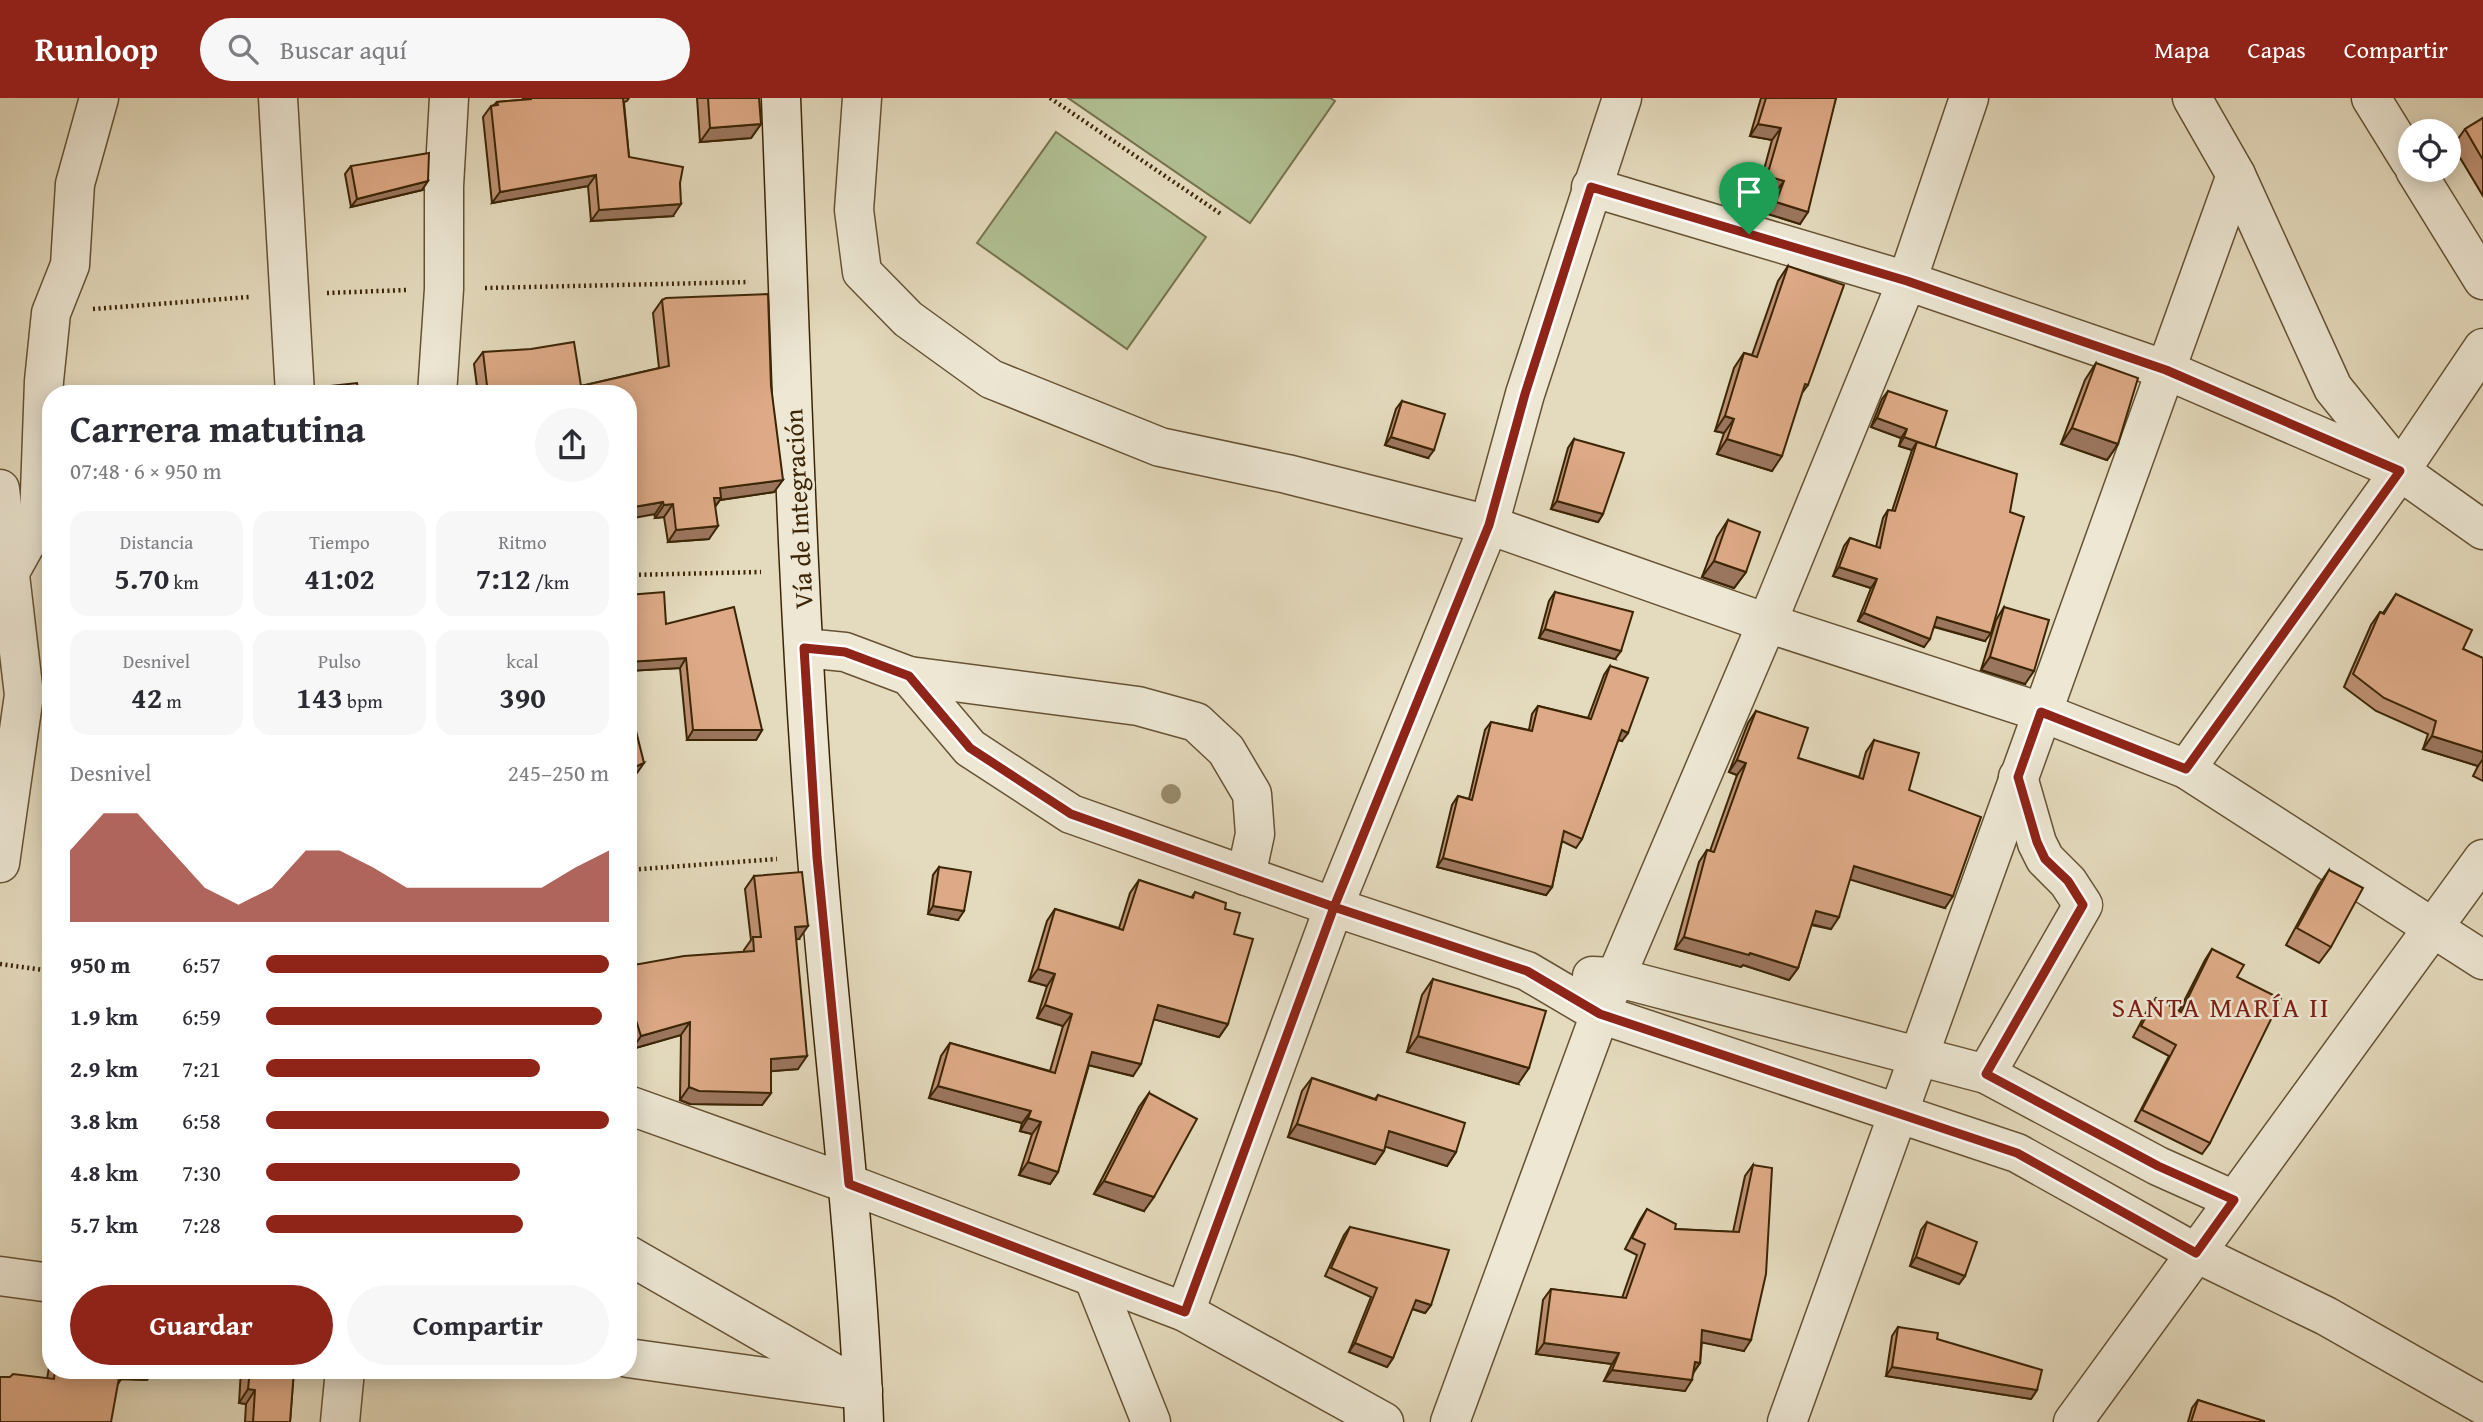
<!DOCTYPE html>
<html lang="es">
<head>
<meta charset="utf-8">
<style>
  :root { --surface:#fff; --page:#f7f7f7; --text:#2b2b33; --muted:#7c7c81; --accent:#8f2418 }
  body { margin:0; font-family:"Gentium Book Plus",serif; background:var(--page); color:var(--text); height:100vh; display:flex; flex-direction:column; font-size:26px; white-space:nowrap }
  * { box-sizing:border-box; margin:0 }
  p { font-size:23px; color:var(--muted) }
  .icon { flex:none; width:38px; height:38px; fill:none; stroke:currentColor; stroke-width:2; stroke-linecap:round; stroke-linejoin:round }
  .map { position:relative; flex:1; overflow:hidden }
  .side { position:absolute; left:42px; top:287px; width:595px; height:994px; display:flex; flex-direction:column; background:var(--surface); border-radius:28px; box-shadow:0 4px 18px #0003 }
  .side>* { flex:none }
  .tools { position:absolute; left:2398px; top:21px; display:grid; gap:14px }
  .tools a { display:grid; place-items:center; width:63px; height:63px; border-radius:50%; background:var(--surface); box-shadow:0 4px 18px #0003; font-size:35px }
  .pin { position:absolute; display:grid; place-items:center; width:60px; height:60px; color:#fff; margin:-72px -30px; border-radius:50% 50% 50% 0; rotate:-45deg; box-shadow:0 0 7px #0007 }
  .pin .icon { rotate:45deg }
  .round { display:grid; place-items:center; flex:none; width:74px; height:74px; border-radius:37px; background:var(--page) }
  .overview { display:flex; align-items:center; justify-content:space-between; height:119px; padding:0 28px }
  h1 { font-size:38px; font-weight:700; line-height:52px }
  .stats { display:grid; grid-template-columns:repeat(3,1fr); gap:10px; height:119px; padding:7px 28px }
  .stats div { display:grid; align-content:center; border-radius:18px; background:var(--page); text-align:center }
  .stats b { font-size:30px; font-weight:700 }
  .stats small { font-size:19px; font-weight:400 }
  .stats p { font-size:19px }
  .chart { height:196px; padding:14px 28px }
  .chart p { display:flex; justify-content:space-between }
  .chart svg { width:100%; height:126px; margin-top:7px; fill:var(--accent); opacity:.7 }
  .button { display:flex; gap:14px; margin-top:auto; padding:14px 28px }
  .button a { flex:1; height:80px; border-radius:42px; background:var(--accent); color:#fff; font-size:28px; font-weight:700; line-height:80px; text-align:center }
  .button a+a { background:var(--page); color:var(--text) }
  ul { padding:0 28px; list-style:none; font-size:23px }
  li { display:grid; grid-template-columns:112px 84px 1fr; align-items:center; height:52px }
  li i { height:18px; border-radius:9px; background:var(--accent) }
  header { display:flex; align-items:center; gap:42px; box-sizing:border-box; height:98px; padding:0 35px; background:var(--accent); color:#fff }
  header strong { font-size:33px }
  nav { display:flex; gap:38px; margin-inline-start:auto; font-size:24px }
  .search { width:490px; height:63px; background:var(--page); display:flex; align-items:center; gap:18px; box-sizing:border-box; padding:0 24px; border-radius:38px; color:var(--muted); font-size:26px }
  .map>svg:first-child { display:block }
  .pitch { fill:#b1c093; stroke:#76724c; stroke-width:2 }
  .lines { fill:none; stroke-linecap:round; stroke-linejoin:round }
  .minor-casing { stroke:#665233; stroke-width:41 }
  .secondary-casing { stroke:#3c2505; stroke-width:41 }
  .path { stroke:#3c2505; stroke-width:4.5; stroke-dasharray:2 3.5; stroke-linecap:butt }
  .minor { stroke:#ede7d4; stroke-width:38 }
  .secondary { stroke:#ede7d4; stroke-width:38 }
  .tree { fill:#988c6b }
  .wall { fill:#be9173; stroke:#3c2505; stroke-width:2 }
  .shaded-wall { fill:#9b765e; stroke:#3c2505; stroke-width:2 }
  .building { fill:#dda986; stroke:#3c2505; stroke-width:2 }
  .route-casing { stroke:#fff; stroke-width:14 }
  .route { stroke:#8f2418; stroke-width:9 }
  .labels { text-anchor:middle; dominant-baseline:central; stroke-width:5; stroke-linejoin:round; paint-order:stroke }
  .street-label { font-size:26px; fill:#3c2505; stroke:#ede7d4 }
  .neighbourhood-label { font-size:28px; letter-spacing:2px; fill:#7a1f14; stroke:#ede7d4 }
</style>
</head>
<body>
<header>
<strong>Runloop</strong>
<div class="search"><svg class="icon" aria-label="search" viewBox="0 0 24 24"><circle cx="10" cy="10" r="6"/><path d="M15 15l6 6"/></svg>Buscar aquí</div>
<nav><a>Mapa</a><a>Capas</a><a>Compartir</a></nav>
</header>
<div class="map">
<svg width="2483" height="1324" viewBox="0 0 2483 1324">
  <rect width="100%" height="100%" fill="#e4dabd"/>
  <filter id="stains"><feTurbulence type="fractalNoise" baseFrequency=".00286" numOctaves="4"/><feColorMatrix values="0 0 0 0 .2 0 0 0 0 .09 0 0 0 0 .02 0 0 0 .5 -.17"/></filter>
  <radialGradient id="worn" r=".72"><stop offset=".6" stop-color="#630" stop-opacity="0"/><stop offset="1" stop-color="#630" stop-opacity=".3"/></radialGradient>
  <g class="pitch">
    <path d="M1068,0H1330L1335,3L1250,125Z"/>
    <path d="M1056,34L1206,139L1127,251L977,145Z"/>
  </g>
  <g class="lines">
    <defs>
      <g id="minor">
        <path d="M278,0L295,296"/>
        <path d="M862,0L854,112L862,174L908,221L991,281L1160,349L1287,376L1489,427L1767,525L2041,614L2186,671L2483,862"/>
        <path d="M2192,0L2236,77L2333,290L2400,373L2483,432"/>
        <path d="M2371,0L2410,63"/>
        <path d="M2415,72L2483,182"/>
        <path d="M1591,89L1907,183L2166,272L2400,373"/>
        <path d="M437,296L444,191V88L449,0"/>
        <path d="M0,391L24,597L0,765"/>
        <path d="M10,474L39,422L44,283L51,215L70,167L75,86L99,0"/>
        <path d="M804,550L845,554L909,578L970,650L1071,716L1334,809L1527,873L1600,916L2017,1055L2196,1155L2326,1218L2483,1307"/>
        <path d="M909,578L1138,608L1196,624L1226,652L1252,696L1255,736L1246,778"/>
        <path d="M2186,671L2400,373L2483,250"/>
        <path d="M1592,878L1615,879L1986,976L2158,1068L2234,1102"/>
        <path d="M1986,976L2083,807L2068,784L2045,761L2037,745L2018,679"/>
        <path d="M628,1007L849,1086L1185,1214L1384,1324"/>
        <path d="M628,1157L863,1292"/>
        <path d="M0,1178L51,1185"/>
        <path d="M1094,1181L1151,1324"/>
        <path d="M1185,1214L1338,798L1489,427L1525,296L1622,0"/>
        <path d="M628,1260L843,1290"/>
        <path d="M340,1324L345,1272"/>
        <path d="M1450,1324L1600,916L1767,525L1907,183L1969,0"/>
        <path d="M1787,1324L2236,77"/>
        <path d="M2073,1324L2483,761"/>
      </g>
      <path id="secondary" d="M781,0C791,253 797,507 817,759C832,948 857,1135 864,1324"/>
    </defs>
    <use href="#minor" class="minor-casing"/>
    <use href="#secondary" class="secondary-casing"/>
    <g class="path">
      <path d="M1050,0L1221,116"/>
      <path d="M485,190L749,184"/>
      <path d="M327,195L406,192"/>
      <path d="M93,211L249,199"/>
      <path d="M628,477L761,474"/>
      <path d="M628,772L777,761"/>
      <path d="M0,866L51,873"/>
    </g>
    <use href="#minor" class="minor"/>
    <use href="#secondary" class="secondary"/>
  </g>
  <circle class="tree" cx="1171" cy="696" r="10"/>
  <g class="wall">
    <path d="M523,0H629L627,3L624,4L629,59L673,118L591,123L588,88L492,105L483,19L491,8L494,7L497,4L522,2Z"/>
    <path d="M697,0H759L761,26L751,40L700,44Z"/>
    <path d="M1761,0H1836L1800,126L1768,116L1775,95L1759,90L1772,42L1750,38Z"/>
    <path d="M2483,20V98L2453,48L2465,31Z"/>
    <path d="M351,68L422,92L351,109L345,76Z"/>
    <path d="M1788,168L1808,287L1802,295L1772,373L1717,356L1724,335L1715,333L1734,270L1744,255L1752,257L1778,183Z"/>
    <path d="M662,202L774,394L720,402L715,409L709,441L668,444L664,419L655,420L628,296H478L474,266L483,254L581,288L659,270L653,215Z"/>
    <path d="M2096,265L2118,346L2107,362L2061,346L2085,282Z"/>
    <path d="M322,289L359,296H407H318Z"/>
    <path d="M1888,293L1935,350L1985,543L1934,529L1924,549L1858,523L1871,490L1833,478L1844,448L1850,440L1876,449L1883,420L1888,412L1892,413L1912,352L1899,348L1901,340L1871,329L1882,301Z"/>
    <path d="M1402,303L1428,360L1385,347L1396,311Z"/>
    <path d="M1574,341L1603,416L1598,424L1551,411L1568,350Z"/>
    <path d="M1728,422L1746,474L1734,490L1702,479L1717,439Z"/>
    <path d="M1555,494L1615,561L1539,540L1549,503Z"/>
    <path d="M2396,496L2463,551L2483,560V683L2473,678L2478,668L2423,651L2428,636L2376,613L2344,589L2371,527L2380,514L2383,515Z"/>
    <path d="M628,497L666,526L762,632L756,642H687L680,570L628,573Z"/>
    <path d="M2004,509L2025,586L1981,572L1996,522Z"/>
    <path d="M1610,568L1622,643L1618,642L1582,741L1576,750L1562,743L1552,789L1546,797L1437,769L1452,707L1458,698L1469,701L1485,632L1491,624L1529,632L1532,616L1538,608L1588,620L1604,577Z"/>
    <path d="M1756,613L1798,660L1859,679L1866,654L1874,642L1909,692L1945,810L1850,781L1831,831L1811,827L1798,870L1789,882L1743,867L1741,869L1675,851L1699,764L1707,752L1710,753L1737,677L1729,674L1748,625Z"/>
    <path d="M939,769L958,822L928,816L933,777Z"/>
    <path d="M2329,772L2331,849L2319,865L2286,847L2318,788Z"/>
    <path d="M754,778L799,841H796L798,971L771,973V995L762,1007L690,1006L680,1002L681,937L632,951L628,939V868L744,854V852L751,842L745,791Z"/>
    <path d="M1139,782L1191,800L1195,794L1225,811L1234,836L1228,926L1219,939L1154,921L1133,978L1089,967L1058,1074L1050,1086L1019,1077L1032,1036L1020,1033L1022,1025L929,1000L941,958L950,945L1050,973L1063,928L1037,920L1047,888L1029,883L1047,823L1055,811L1119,830L1130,795Z"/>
    <path d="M2212,851L2237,879L2210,1045L2202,1056L2135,1023L2169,958L2133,939L2148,911L2156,900L2179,913L2205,862Z"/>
    <path d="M1433,881L1518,986L1407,954L1422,897Z"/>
    <path d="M1312,980L1375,1001L1378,997L1456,1054L1447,1068L1385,1048L1384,1053L1375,1066L1288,1039L1302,993Z"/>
    <path d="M1149,995L1144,1113L1094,1096L1139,1009Z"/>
    <path d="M1753,1067L1744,1253L1702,1244L1700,1265L1694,1274L1685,1293L1604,1283L1612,1266L1536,1256L1543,1202L1551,1191L1622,1200L1637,1157L1625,1151L1640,1122L1647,1111L1675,1131L1733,1134L1745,1078Z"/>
    <path d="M1927,1124L1965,1178L1959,1186L1910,1168L1921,1132Z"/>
    <path d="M1350,1129L1431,1207L1425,1215L1412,1211L1393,1260L1387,1269L1349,1254L1371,1199L1325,1178L1344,1137Z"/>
    <path d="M1898,1229L1937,1241L2037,1292L2031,1301L1886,1278L1892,1238Z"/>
    <path d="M51,1258V1272H154L147,1282L121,1281L118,1286L47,1281Z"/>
    <path d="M241,1272H294L290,1324H245L246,1306L239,1305Z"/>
    <path d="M2198,1302L2264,1324H2188L2192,1310Z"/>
  </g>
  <g class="shaded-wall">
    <path d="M761,26L751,40L700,44L710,30Z"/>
    <path d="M1758,26L1781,30L1772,42L1750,38Z"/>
    <path d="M596,77L588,88L492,105L500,94Z"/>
    <path d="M1767,78L1784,83L1775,95L1759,90Z"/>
    <path d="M428,83L422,92L351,109L357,101Z"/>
    <path d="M1776,104L1808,114L1800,126L1768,116Z"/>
    <path d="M681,106L673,118L591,123L599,112Z"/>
    <path d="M1725,318L1734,321L1724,335L1715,333Z"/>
    <path d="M1877,320L1907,331L1901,340L1871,329Z"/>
    <path d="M2072,330L2118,346L2107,362L2061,346Z"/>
    <path d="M1391,339L1434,352L1428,360L1385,347Z"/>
    <path d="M1904,339L1935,350L1917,344L1912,352L1899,348Z"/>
    <path d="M1727,341L1782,358L1772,373L1717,356Z"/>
    <path d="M783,382L774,394L720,402L712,412L705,413L720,390Z"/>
    <path d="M1557,403L1603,416L1598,424L1551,411Z"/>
    <path d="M663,404L655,416L628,421V410Z"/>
    <path d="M673,406L664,419L655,420L664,407Z"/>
    <path d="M718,428L709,441L668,444L676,432Z"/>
    <path d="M1714,463L1746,474L1734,490L1702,479Z"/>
    <path d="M1839,469L1877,481L1871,490L1833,478Z"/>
    <path d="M1864,515L1930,541L1924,549L1858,523Z"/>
    <path d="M1937,519L1991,535L1985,543L1932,528Z"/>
    <path d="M1545,531L1621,553L1615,561L1539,540Z"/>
    <path d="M1990,559L2034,573L2025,586L1981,572Z"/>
    <path d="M686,560L680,570L628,573V564Z"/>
    <path d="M693,632H762L756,642H687Z"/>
    <path d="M1622,632L1628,635L1622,643L1616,641Z"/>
    <path d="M2432,638L2483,654V661L2478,668L2423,651Z"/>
    <path d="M1737,662L1746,665L1737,677L1729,674Z"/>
    <path d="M644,665L637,675L628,678V672Z"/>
    <path d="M1443,760L1552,789L1546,797L1437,769Z"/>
    <path d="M1854,768L1953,798L1945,810L1845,780Z"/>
    <path d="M933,808L964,813L958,822L928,816Z"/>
    <path d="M1816,813L1839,819L1831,831L1807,825Z"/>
    <path d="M808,828L799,841L786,842L795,829Z"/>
    <path d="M1684,839L1750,855L1798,870L1789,882L1743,867L1741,869L1675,851Z"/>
    <path d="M1038,871L1055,876L1047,888L1029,883Z"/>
    <path d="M1045,907L1072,916L1063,928L1037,920Z"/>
    <path d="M1158,907L1228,926L1219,939L1149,920Z"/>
    <path d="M690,924L681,937L632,951L641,938Z"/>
    <path d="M1418,938L1529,970L1518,986L1407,954Z"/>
    <path d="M1092,954L1141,966L1133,978L1084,966Z"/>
    <path d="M807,958L798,971L762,974L771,961Z"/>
    <path d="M938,988L1031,1013L1022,1025L929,1000Z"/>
    <path d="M689,989L771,995L762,1007L690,1006L680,1002Z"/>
    <path d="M1028,1020L1041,1024L1032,1036L1020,1033Z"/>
    <path d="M1297,1026L1384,1053L1375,1066L1288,1039Z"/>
    <path d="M1389,1033L1456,1054L1447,1068L1380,1047Z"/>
    <path d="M1028,1064L1058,1074L1050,1086L1019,1077Z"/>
    <path d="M1104,1083L1154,1099L1144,1113L1094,1096Z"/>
    <path d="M1916,1159L1965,1178L1959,1186L1910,1168Z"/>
    <path d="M1416,1202L1431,1207L1425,1215L1410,1210Z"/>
    <path d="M1702,1232L1751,1242L1744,1253L1695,1243Z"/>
    <path d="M1355,1245L1393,1260L1387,1269L1349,1254Z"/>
    <path d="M1544,1245L1619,1255L1612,1266L1536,1256Z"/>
    <path d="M1695,1264L1700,1265L1692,1276Z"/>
    <path d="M1892,1269L2037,1292L2031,1301L1886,1278Z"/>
    <path d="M120,1272H154L147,1282L121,1281L113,1293Z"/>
    <path d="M1612,1272L1692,1282L1685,1293L1604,1283Z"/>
    <path d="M248,1291L255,1292L246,1306L239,1305Z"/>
  </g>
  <g class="building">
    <path d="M531,0H623L629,59L683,69L680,85L681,106L599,112L596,77L500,94L491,8L498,7L497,4L531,1Z"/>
    <path d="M708,0H759L761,26L710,30Z"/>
    <path d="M1766,0H1836L1808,114L1776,104L1784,83L1767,78L1781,30L1758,26Z"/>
    <path d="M2483,20V62L2465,31Z"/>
    <path d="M429,55L428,83L357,101L351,68Z"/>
    <path d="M1788,168L1844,187L1808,287L1805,286L1782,358L1727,341L1734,321L1725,318L1744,255L1757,259Z"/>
    <path d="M768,196L771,288L783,382L720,390L721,400H714L718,428L676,432L673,406L664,407L663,404L628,410V296H488L483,254L531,251L574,244L581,288L669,268L662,202L666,200Z"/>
    <path d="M2096,265L2138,280L2118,346L2072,330Z"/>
    <path d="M357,285L359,296H407H323L322,289Z"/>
    <path d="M1888,293L1947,313L1935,350L1904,339L1907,331L1877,320Z"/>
    <path d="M1402,303L1445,316L1434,352L1391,339Z"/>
    <path d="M1574,341L1624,355L1603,416L1557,403Z"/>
    <path d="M1917,344L2017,376L2010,414L2024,419L1991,535L1937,519L1930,541L1864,515L1877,481L1839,469L1850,440L1880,450L1888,412L1895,413Z"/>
    <path d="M1728,422L1760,434L1746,474L1714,463Z"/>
    <path d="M664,494L666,526L734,509L762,632H693L686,560L628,564V497Z"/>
    <path d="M1555,494L1633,514L1621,553L1545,531Z"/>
    <path d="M2396,496L2472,532L2463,551L2483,560V654L2432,638L2436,623L2384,600L2353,576L2380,514L2384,516Z"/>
    <path d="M2004,509L2049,522L2034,573L1990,559Z"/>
    <path d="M1610,568L1648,580L1628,635L1622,632L1582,741L1564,733L1552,789L1443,760L1458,698L1472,702L1491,624L1532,633L1538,608L1591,621Z"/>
    <path d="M628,601L644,665L628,672Z"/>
    <path d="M1756,613L1808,630L1798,660L1863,681L1874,642L1919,655L1909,692L1981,719L1953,798L1854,768L1839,819L1816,813L1798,870L1750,855L1749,857L1684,839L1707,752L1714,754L1746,665L1737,662Z"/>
    <path d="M939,769L971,774L964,813L933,808Z"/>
    <path d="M2329,772L2363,790L2331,849L2297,830Z"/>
    <path d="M802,774L808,828L795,829L807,958L771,961V995L699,993L689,989L690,924L641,938L632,910L628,911V868L684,858L754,853L753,839H761L754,778Z"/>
    <path d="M1139,782L1193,800L1195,794L1226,805L1225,811L1240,815L1234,836L1253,841L1228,926L1158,907L1141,966L1092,954L1058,1074L1028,1064L1041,1024L1028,1020L1031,1013L938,988L950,945L1055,975L1072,916L1045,907L1055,876L1038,871L1055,811L1123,832Z"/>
    <path d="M2212,851L2244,867L2237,879L2281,901L2210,1045L2142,1012L2176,947L2141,928L2156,900L2181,914Z"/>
    <path d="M1433,881L1546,913L1529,970L1418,938Z"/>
    <path d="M1312,980L1376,1002L1378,997L1465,1025L1456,1054L1389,1033L1384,1053L1297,1026Z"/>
    <path d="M1149,995L1197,1021L1154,1099L1104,1083Z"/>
    <path d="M1753,1067L1772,1070L1766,1176L1751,1242L1702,1232L1700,1265L1695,1264L1692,1282L1612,1272L1619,1255L1544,1245L1551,1191L1626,1200L1645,1146L1632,1140L1647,1111L1676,1126L1675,1131L1739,1134Z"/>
    <path d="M1927,1124L1977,1144L1965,1178L1916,1159Z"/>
    <path d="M1350,1129L1449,1152L1431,1207L1416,1202L1393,1260L1355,1245L1377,1190L1331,1170Z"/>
    <path d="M1898,1229L1938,1235L1937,1241L2042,1272L2037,1292L1892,1269Z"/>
    <path d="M55,1272H122L121,1281L119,1280L111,1324H0V1279H10L13,1276L54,1281Z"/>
    <path d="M250,1272H294L290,1324H253L255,1292L248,1291Z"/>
    <path d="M2198,1302L2264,1323V1324H2191Z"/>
  </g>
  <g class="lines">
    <defs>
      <path id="route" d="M1749,136L1591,89L1525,296L1489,427L1334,809L1071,716L970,650L909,578L845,554L804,550L817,759L849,1086L1185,1214L1334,809L1527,873L1600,916L2017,1055L2196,1155L2234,1102L2158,1068L1986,976L2083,807L2068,783L2045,761L2037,744L2018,679L2041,614L2186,671L2400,373L2166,272L1907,183L1749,136"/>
    </defs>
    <use href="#route" class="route-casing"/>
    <use href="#route" class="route"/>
  </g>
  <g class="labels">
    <g class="street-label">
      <text transform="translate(798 411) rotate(-93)">Vía de Integración</text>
    </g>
    <g class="neighbourhood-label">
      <text x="2221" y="908">SANTA MARÍA II</text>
    </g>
  </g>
  <rect width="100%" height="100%" filter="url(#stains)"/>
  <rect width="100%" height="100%" fill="url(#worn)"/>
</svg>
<div class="tools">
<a><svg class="icon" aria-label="locate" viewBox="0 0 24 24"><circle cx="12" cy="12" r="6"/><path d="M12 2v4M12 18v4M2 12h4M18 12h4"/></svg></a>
</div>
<div class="pin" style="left:1749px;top:136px;background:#1e9e55"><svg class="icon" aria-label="arrive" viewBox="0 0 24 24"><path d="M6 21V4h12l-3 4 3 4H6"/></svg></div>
<section class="side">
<div class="overview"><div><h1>Carrera matutina</h1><p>07:48 · 6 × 950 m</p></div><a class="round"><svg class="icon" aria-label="share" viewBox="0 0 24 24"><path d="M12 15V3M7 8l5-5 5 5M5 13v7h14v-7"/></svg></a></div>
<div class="stats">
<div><p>Distancia</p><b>5.70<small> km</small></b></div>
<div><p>Tiempo</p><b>41:02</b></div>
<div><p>Ritmo</p><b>7:12<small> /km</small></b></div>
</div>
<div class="stats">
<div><p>Desnivel</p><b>42<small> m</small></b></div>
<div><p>Pulso</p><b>143<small> bpm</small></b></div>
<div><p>kcal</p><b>390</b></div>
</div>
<div class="chart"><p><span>Desnivel</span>245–250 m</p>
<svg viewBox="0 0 160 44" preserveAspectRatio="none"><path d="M0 44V19L10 6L20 6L30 19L40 32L50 38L60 32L70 19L80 19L90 25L100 32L110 32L120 32L130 32L140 32L150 25L160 19V44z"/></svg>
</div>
<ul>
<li><b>950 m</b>6:57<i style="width:100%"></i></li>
<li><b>1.9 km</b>6:59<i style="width:98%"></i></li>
<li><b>2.9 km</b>7:21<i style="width:80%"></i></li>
<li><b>3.8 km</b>6:58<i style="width:100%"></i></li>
<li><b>4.8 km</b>7:30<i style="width:74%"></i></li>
<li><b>5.7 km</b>7:28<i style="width:75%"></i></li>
</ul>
<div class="button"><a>Guardar</a><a>Compartir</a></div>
</section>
</div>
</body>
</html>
